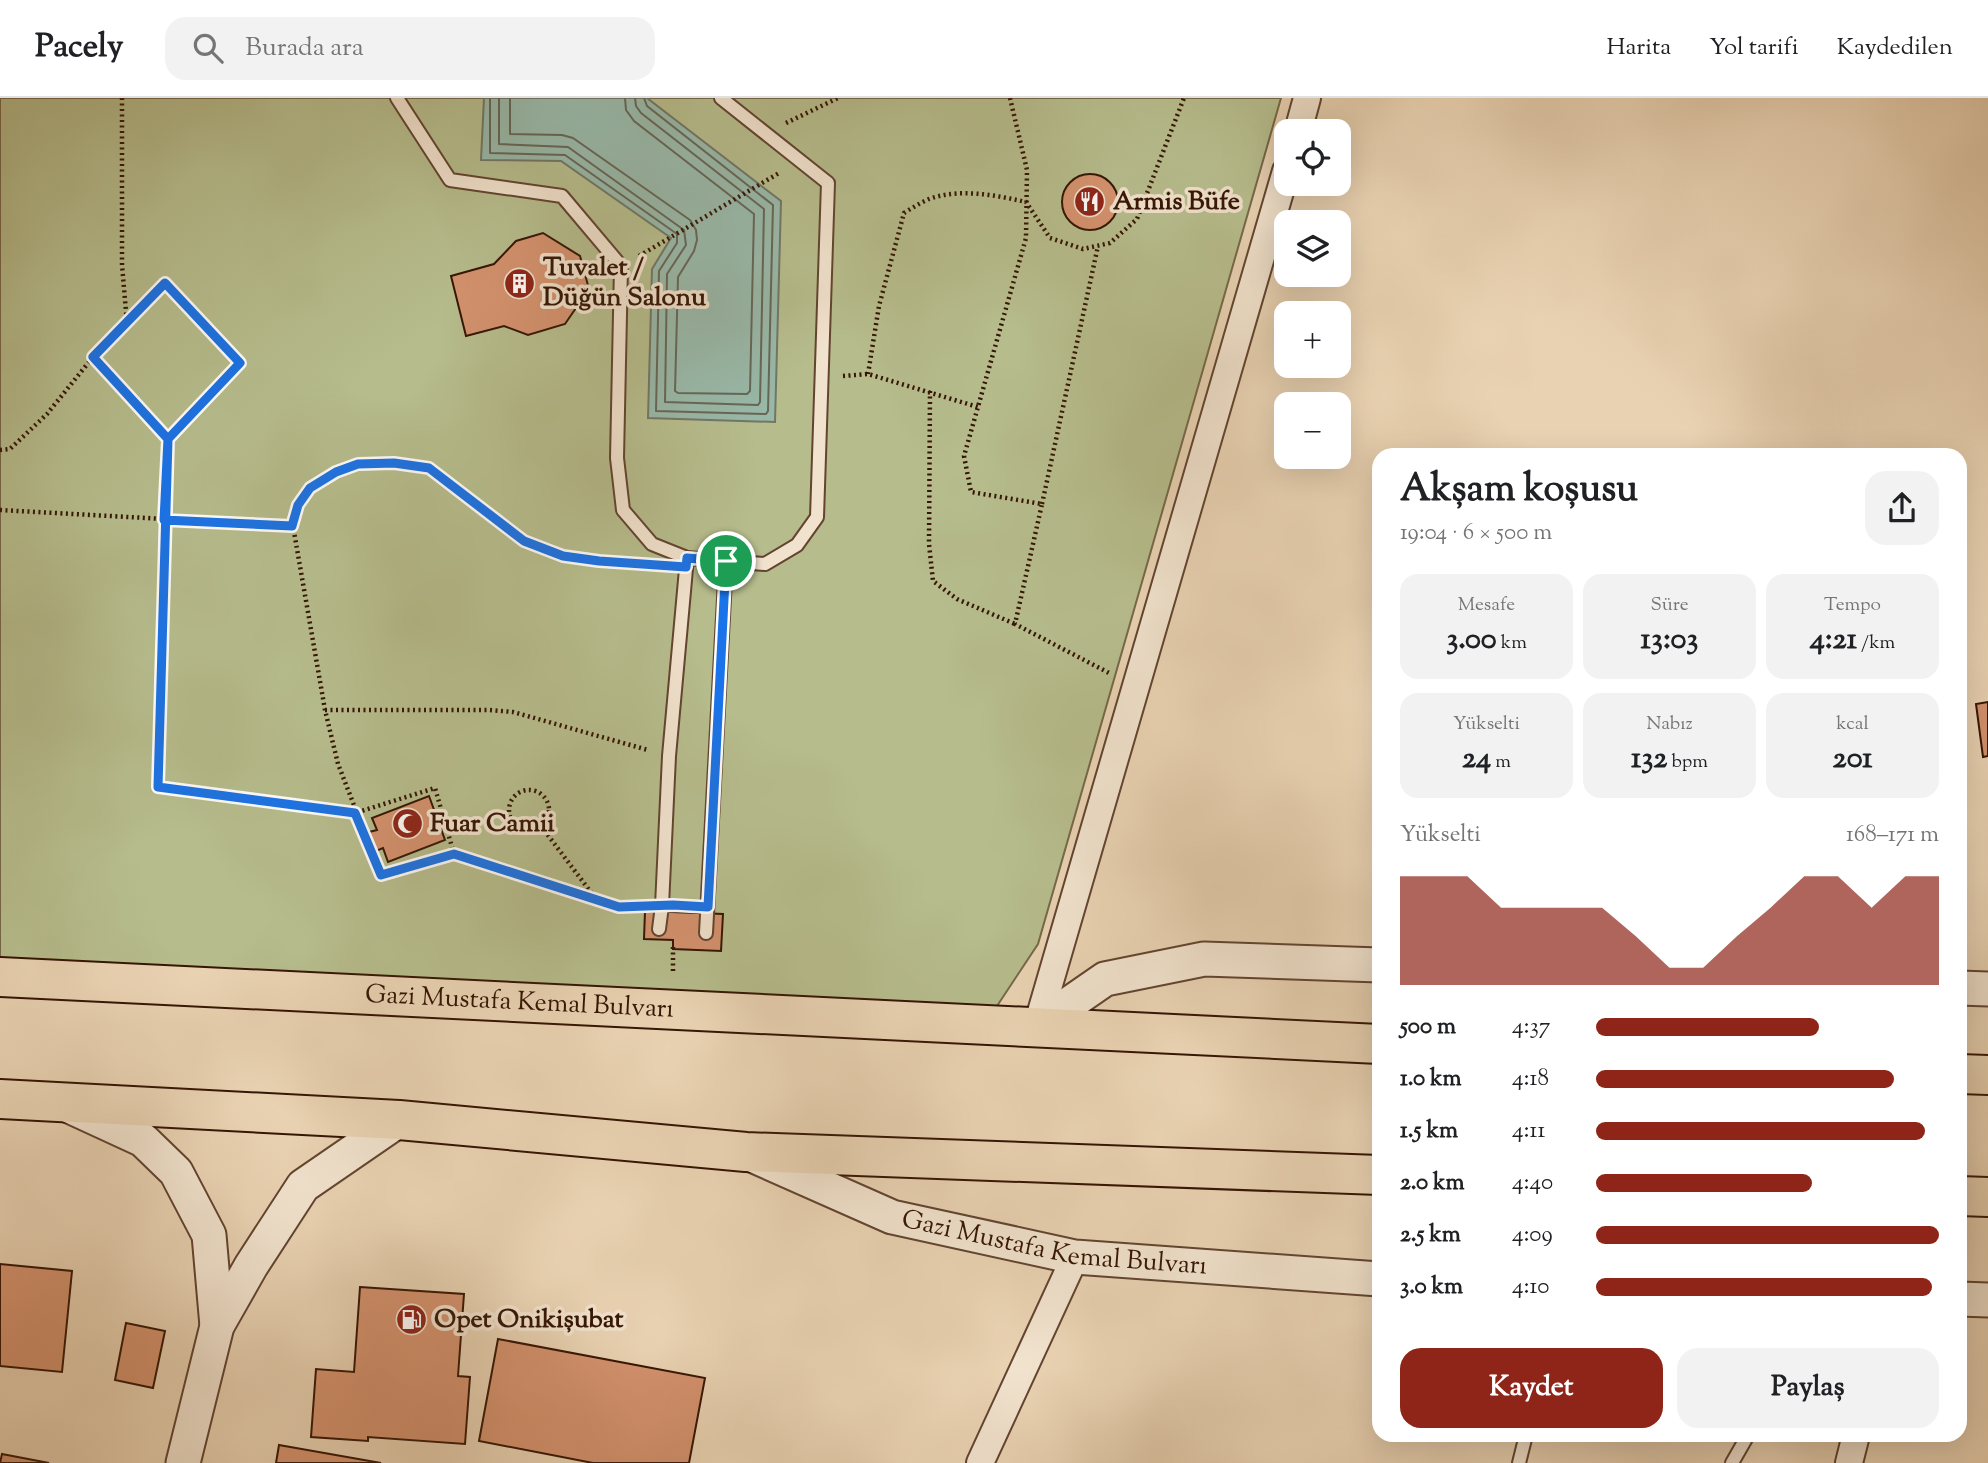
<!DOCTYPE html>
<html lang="tr">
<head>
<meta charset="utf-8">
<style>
  :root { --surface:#fff; --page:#f2f2f2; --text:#202124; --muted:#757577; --line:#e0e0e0; --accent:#8f2418 }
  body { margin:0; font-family:"Sorts Mill Goudy",serif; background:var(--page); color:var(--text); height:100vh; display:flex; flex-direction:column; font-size:26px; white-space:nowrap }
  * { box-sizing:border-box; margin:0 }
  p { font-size:23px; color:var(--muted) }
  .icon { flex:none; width:38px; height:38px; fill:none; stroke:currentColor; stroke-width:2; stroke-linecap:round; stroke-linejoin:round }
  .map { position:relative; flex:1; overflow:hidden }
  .side { position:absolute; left:1372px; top:350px; width:595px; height:994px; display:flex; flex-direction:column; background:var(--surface); border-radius:21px; box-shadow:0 7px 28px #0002 }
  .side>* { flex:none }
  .buttons { position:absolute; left:1274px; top:21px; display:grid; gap:14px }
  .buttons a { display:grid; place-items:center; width:77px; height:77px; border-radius:14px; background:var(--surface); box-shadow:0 7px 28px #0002; font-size:35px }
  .pin { position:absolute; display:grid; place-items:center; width:60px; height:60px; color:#fff; margin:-30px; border:4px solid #fff; border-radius:50%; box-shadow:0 2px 7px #0007 }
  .round { display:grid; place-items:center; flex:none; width:74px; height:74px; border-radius:21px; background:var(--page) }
  .summary { display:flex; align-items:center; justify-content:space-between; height:119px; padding:0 28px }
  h1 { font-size:38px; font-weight:800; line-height:52px }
  .metrics { display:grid; grid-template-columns:repeat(3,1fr); gap:10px; height:119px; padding:7px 28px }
  .metrics div { display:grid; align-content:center; border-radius:18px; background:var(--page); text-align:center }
  .metrics b { font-size:30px; font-weight:800 }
  .metrics small { font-size:19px; font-weight:400 }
  .metrics p { font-size:19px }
  .chart { height:196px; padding:14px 28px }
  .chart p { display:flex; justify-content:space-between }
  .chart svg { width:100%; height:126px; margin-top:7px; fill:var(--accent); opacity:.7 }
  .cta { display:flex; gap:14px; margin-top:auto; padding:14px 28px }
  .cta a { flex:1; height:80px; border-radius:21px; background:var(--accent); color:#fff; font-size:28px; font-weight:800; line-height:80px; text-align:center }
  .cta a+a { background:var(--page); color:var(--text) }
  ul { padding:0 28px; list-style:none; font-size:23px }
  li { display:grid; grid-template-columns:112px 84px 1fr; align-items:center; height:52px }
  li i { height:18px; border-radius:9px; background:var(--accent) }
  header { display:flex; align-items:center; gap:42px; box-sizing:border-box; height:98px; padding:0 35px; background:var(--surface); border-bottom:2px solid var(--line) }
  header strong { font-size:33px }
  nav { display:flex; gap:38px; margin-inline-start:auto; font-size:24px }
  .search { width:490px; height:63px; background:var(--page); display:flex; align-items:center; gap:18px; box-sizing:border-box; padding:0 24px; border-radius:21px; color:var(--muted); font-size:26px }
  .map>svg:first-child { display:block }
  .green { fill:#b6bc8c; stroke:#766848; stroke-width:2 }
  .water { fill:#98b8a8; stroke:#707766; stroke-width:2 }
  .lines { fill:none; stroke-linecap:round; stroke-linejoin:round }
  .shore { stroke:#666656; stroke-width:2 }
  .building { fill:#d4926e; stroke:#351504; stroke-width:2 }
  .service-casing { stroke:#624430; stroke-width:16 }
  .minor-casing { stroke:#624430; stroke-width:30 }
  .tertiary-casing { stroke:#624430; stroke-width:37 }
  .trunk-casing { stroke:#351504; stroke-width:42 }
  .path { stroke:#351504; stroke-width:4.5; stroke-dasharray:2 3.5; stroke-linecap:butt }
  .service { stroke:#f1e2cd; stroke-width:12 }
  .minor { stroke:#f1e2cd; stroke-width:26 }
  .tertiary { stroke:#f1e2cd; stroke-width:33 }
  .trunk { stroke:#e9d2b2; stroke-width:38 }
  .route-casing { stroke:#fff; stroke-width:14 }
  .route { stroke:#1a73e8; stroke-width:9 }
  .labels { text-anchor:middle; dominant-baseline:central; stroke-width:7; stroke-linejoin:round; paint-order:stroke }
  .poi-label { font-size:26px; font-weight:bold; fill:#351504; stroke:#f1e2cd; text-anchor:start }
  .street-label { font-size:26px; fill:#351504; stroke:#f1e2cd }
</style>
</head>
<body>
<header>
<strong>Pacely</strong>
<div class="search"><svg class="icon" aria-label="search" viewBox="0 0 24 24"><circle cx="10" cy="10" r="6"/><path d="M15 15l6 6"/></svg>Burada ara</div>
<nav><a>Harita</a><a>Yol tarifi</a><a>Kaydedilen</a></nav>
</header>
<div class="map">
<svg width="1988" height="1365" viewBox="0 0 1988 1365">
  <rect width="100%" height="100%" fill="#e9d2b2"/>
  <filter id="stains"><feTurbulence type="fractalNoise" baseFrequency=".00286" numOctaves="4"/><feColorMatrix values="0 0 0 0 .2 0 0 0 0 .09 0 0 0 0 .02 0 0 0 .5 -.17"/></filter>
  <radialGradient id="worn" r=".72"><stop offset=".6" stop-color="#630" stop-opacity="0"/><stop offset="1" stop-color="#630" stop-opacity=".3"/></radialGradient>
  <path class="green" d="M0,0H1281L1038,846L993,914L0,876Z"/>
  <path class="water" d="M484,0H647L781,103L775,324L648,320L652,171L671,140L561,63L481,62Z"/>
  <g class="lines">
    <g class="shore">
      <path d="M490,0V55L565,57L677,136V145L659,173L656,313L766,316L768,313L773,107L647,8L644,0"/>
      <path d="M499,0V46L568,49L684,132L686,147L667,176L665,304L758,307L760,304L764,111L641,15L636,8L635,0"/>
      <path d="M510,0V36L562,37L573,40L690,122L696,132L697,142L694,153L678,179L675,293L678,295L747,296L750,293L754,116L634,23L626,12L625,0"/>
    </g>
  </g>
  <g class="building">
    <circle cx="1090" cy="104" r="28"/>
    <path d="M543,135L580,158L589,191L565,226L528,237L504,228L466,238L451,178L494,166L516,143Z"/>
    <path d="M1988,604V658L1983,659L1976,606Z"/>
    <path d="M429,698L445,742L388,764L383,750L376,753L369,734L377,732L372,720Z"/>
    <path d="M645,813L723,816L721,853L673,851V842L644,841Z"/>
    <path d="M0,1166L72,1173L62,1274L0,1268Z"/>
    <path d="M360,1189L464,1196L458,1278L470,1279L465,1346L368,1339V1343L311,1339L316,1271L354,1274Z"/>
    <path d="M126,1225L165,1233L153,1290L115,1282Z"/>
    <path d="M498,1241L705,1280L689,1365H593L479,1343Z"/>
    <path d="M279,1347L381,1365H276Z"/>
    <path d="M2,1356L49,1365H0Z"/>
  </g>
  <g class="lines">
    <defs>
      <g id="service">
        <path d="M397,0L450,82L562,98L621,168L617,360L623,412L652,446L687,460L669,658L662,808L659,831"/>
        <path d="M687,460L726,463"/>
        <path d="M706,835L726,463L765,466L797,447L817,419L828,85L721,0"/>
        <path d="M1519,1365L1526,1337"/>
        <path d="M1732,1365L1748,1337"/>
      </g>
      <g id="minor">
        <path d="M1298,33L1307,0"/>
        <path d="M1037,928L1286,73"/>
        <path d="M980,1365L1075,1159"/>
        <path d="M1849,1365L1856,1337"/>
      </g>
      <g id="tertiary">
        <path d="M1960,890L1988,891"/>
        <path d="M1037,928L1105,881L1204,861L1379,867"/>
        <path d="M67,1007L143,1042L176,1074L209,1137L217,1228"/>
        <path id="s1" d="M752,1057L892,1119L1075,1159L1379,1181"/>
        <path d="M1960,1201L1988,1202"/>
        <path d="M183,1365L217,1228L251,1168L303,1088L399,1022"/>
      </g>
      <g id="trunk">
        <path id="s2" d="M0,879L1379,946"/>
        <path d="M1960,976L1988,977"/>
        <path d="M0,1001L399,1022L746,1054L1379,1077"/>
        <path d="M1960,1098L1988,1099"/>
      </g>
    </defs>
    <use href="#service" class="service-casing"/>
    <use href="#minor" class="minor-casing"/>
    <use href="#tertiary" class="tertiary-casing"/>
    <use href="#trunk" class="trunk-casing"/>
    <g class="path">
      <path d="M122,0V167L127,225"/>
      <path d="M1010,0L1027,72L1026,140L964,358L971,394L1042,406L1015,526L1111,576"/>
      <path d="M786,25L838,0"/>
      <path d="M639,158L779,75"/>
      <path d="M93,259L168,341"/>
      <path d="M868,276L879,208L904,115C912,110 920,105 929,101C960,90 995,97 1026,104L1050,140L1083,151L1110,145L1137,121L1184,0"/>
      <path d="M843,278L868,276L978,309"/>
      <path d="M930,293L929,446L933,483L957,501L1015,526"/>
      <path d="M0,352L10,351L47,316L93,259L165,185L240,265L168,341L158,689L355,715L435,690L454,756L619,809H640"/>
      <path d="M1042,406L1098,148"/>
      <path d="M0,412L293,428L325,612L338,666L381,777L454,756"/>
      <path d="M293,428L298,407L311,390L336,374L358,366L394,365L429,371L524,443L563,458L639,466"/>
      <path d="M325,612H490L513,614L648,652"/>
      <circle cx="529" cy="712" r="20"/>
      <path d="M541,728L596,801"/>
      <path d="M673,849V876"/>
    </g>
    <use href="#service" class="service"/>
    <use href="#minor" class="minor"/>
    <use href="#tertiary" class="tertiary"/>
    <use href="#trunk" class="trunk"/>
  </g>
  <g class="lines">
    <defs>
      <path id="route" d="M726,463L687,460L686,469L599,463L563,458L524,443L429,370L394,365L358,366L336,374L310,390L298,407L292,428L164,422L168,341L240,265L165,185L93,259L168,341L158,689L355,715L381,777L454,756L619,809L673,807L708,809L726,463"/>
    </defs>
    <use href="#route" class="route-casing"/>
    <use href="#route" class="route"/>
  </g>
  <defs>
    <symbol id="restaurant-disc" viewBox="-11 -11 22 22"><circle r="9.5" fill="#8f2418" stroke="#f1e2cd"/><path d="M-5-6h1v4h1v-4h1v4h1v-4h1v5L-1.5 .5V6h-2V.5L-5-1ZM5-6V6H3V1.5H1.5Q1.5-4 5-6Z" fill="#fff"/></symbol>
    <symbol id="building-disc" viewBox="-11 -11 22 22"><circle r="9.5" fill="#8f2418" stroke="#f1e2cd"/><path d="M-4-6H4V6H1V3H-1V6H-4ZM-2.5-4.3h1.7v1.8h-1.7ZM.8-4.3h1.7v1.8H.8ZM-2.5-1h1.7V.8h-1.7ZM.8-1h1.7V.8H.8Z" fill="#fff"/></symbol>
    <symbol id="mosque-disc" viewBox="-11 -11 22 22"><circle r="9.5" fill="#8f2418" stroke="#f1e2cd"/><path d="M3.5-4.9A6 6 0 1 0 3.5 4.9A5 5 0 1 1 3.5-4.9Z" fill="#fff"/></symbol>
    <symbol id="fuel-disc" viewBox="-11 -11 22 22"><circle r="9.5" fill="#8f2418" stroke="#f1e2cd"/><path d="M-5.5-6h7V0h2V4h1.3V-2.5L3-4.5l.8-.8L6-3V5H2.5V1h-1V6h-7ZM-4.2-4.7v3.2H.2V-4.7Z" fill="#fff"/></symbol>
  </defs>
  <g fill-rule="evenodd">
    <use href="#restaurant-disc" x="1072" y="86" width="35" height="35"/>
    <use href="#building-disc" x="502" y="168" width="35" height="35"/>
    <use href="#mosque-disc" x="390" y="708" width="35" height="35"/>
    <use href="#fuel-disc" x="394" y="1204" width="35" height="35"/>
  </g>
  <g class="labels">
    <g class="poi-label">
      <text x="1113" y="104">Armis Büfe</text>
      <text x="543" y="170">Tuvalet /<tspan x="543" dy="30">Düğün Salonu</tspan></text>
      <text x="430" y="726">Fuar Camii</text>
      <text x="434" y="1222">Opet Onikişubat</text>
    </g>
    <g class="street-label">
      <text stroke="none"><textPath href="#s2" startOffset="520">Gazi Mustafa Kemal Bulvarı</textPath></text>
      <text stroke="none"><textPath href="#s1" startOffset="318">Gazi Mustafa Kemal Bulvarı</textPath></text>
    </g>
  </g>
  <rect width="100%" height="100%" filter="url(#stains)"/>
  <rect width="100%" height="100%" fill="url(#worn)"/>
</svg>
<div class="buttons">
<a><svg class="icon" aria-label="locate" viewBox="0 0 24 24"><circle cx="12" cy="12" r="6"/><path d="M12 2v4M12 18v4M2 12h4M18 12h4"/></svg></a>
<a><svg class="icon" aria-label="layers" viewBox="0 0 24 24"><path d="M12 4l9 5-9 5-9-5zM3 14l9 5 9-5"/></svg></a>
<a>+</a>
<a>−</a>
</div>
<div class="pin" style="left:726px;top:463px;background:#1e9e55"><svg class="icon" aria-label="arrive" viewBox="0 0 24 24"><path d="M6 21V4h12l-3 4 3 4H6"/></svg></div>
<section class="side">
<div class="summary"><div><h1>Akşam koşusu</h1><p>19:04 · 6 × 500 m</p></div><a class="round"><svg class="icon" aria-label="share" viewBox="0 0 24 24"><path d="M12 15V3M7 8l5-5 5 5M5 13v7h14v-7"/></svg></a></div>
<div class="metrics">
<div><p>Mesafe</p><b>3.00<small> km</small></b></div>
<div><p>Süre</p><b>13:03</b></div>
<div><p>Tempo</p><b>4:21<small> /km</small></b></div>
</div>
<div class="metrics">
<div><p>Yükselti</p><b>24<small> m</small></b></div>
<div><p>Nabız</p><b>132<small> bpm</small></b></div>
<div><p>kcal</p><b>201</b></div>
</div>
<div class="chart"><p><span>Yükselti</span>168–171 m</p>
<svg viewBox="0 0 160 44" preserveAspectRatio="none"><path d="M0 44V6L10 6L20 6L30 17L40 17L50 17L60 17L70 27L80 38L90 38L100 27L110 17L120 6L130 6L140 17L150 6L160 6V44z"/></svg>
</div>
<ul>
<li><b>500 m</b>4:37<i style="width:65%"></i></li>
<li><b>1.0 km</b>4:18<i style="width:87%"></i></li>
<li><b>1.5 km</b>4:11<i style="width:96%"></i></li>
<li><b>2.0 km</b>4:40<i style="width:63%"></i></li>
<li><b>2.5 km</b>4:09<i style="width:100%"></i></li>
<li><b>3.0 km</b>4:10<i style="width:98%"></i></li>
</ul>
<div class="cta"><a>Kaydet</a><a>Paylaş</a></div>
</section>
</div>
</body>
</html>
